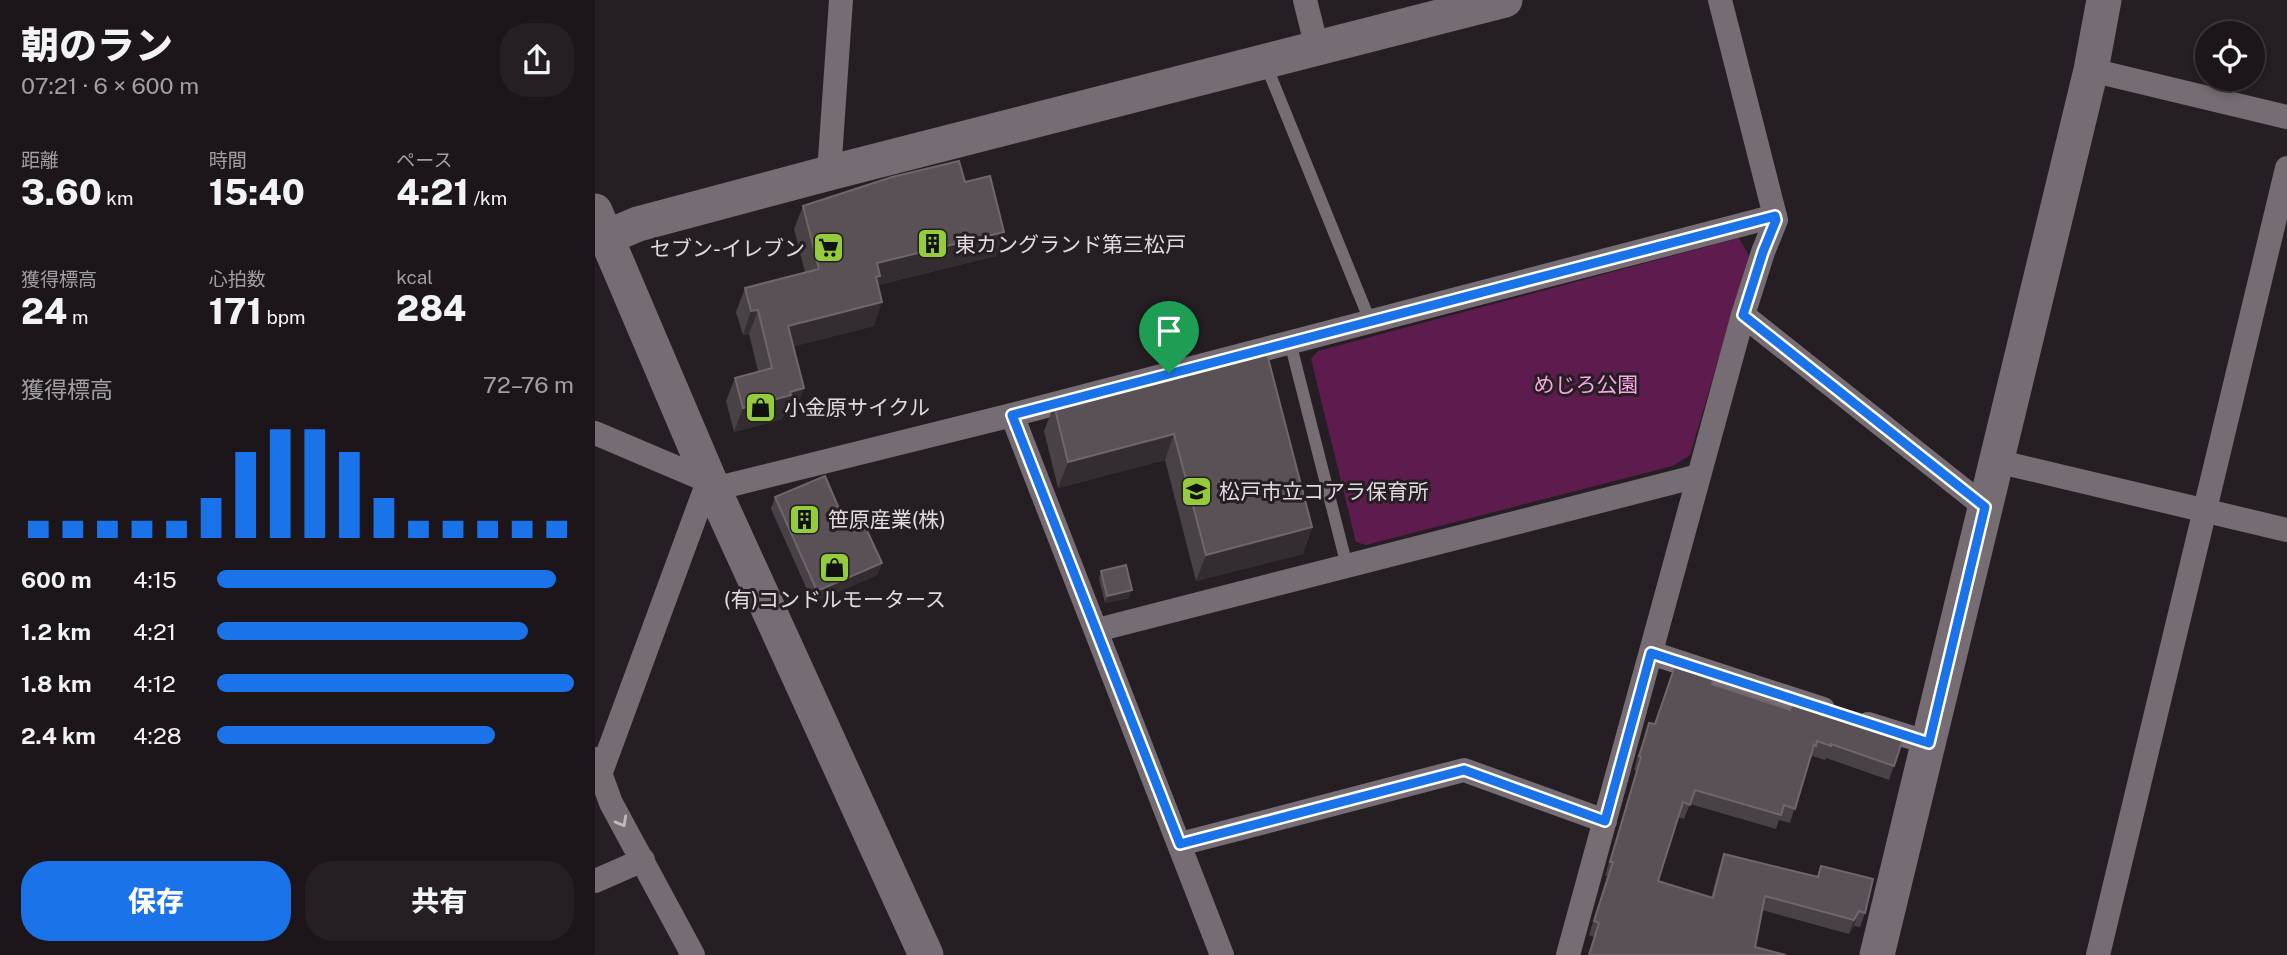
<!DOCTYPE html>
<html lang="ja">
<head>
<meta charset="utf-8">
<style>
  :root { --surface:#1c161a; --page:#251f23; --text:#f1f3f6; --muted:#a09fa2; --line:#3a3539; --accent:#1a73e8 }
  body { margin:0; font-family:"Public Sans","Noto Sans JP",sans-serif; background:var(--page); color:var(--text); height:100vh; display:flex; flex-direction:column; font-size:26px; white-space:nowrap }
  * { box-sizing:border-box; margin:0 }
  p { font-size:23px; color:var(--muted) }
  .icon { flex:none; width:38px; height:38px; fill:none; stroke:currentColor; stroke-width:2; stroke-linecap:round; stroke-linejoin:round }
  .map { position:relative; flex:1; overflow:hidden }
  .details { display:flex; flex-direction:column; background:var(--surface); width:595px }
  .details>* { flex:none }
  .controls { position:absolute; left:1600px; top:21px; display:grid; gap:14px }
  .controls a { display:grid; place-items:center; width:70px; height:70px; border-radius:50%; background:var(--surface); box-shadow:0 4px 10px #0003,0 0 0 2px var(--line); font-size:35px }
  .pin { position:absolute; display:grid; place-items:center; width:60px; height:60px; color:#fff; margin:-72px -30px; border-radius:50% 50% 50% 0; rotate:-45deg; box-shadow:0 0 7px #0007 }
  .pin .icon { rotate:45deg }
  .round { display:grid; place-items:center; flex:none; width:74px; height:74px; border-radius:28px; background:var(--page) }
  .headline { display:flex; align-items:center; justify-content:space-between; height:119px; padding:0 21px }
  h1 { font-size:38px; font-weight:800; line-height:52px }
  .metrics { display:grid; grid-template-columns:repeat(3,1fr); gap:10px; height:119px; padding:7px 21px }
  .metrics div { display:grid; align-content:center }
  .metrics b { font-size:35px; font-weight:800 }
  .metrics small { font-size:19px; font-weight:400 }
  .metrics p { font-size:19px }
  .chart { height:196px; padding:14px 21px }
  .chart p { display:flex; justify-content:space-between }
  .chart svg { width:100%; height:126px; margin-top:7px; stroke:var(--accent); stroke-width:6 }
  .cta { display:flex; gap:14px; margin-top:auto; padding:14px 21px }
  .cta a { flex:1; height:80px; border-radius:28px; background:var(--accent); color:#fff; font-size:28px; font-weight:800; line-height:80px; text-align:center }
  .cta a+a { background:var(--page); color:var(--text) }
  ul { padding:0 21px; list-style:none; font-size:23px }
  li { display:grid; grid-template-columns:112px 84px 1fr; align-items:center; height:52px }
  li i { height:18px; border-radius:9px; background:var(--accent) }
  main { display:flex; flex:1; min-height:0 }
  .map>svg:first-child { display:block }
  .green { fill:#5e1c4e }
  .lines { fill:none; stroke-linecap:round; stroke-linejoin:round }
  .lane { stroke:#766c73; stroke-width:12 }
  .street { stroke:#766c73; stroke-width:24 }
  .secondary { stroke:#766c73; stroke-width:35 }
  .wall { fill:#484145 }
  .shaded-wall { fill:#332c31 }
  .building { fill:#595156; stroke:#6e666b; stroke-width:2 }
  .oneway { stroke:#c0b9be }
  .route-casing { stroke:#fff; stroke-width:14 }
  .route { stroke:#1a73e8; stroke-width:9 }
  .labels { text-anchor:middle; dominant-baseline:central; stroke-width:6; stroke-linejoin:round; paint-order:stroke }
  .poi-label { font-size:21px; fill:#e0dade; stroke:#251e23; text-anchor:start }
  .park-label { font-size:21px; fill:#f9a5e0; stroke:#251e23 }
</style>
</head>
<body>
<main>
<section class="details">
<div class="headline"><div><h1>朝のラン</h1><p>07:21 · 6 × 600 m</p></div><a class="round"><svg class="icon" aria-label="share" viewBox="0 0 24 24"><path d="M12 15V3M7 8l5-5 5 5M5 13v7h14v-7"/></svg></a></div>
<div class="metrics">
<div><p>距離</p><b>3.60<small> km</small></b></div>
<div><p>時間</p><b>15:40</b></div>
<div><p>ペース</p><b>4:21<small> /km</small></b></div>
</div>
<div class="metrics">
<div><p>獲得標高</p><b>24<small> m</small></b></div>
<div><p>心拍数</p><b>171<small> bpm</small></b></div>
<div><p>kcal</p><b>284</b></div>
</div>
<div class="chart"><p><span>獲得標高</span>72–76 m</p>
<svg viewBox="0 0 160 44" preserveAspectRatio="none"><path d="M5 44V38M15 44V38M25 44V38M35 44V38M45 44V38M55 44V30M65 44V14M75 44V6M85 44V6M95 44V14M105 44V30M115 44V38M125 44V38M135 44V38M145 44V38M155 44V38"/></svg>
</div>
<ul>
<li><b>600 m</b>4:15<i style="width:95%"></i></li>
<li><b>1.2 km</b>4:21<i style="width:87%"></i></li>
<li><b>1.8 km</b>4:12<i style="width:100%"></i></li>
<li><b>2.4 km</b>4:28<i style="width:78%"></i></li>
</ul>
<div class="cta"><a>保存</a><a>共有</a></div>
</section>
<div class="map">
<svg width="1692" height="955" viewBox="0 0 1692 955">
  <rect width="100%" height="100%" fill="#251e23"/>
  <path class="green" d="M1144,238L1154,256L1095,455L1078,466L771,545L761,542L716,359L723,351Z"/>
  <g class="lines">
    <g class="lane">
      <path d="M671,65L775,321"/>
      <path d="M695,342L752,566"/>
    </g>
    <g class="street">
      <path d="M710,0L722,48"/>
      <path d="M1496,70L1692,117"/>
      <path d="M234,173L246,0"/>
      <path d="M1148,315L1390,507"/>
      <path d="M417,415L627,955"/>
      <path d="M0,433L113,481"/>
      <path d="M1401,461L1692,530"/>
      <path d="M119,489L417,415L1180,216"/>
      <path d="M502,630L1103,476"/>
      <path d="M1056,653L1228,709"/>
      <path d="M1273,724L1334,743"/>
      <path d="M0,759L16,803L98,955"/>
      <path d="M6,772L114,479"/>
      <path d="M585,844L869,770L1010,821"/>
      <path d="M0,881L48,860"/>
      <path d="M973,955L1148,315L1168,252L1181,220L1125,0"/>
      <path d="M1503,955L1692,168"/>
    </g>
    <g class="secondary">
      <path d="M0,211L114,479L331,955"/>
      <path d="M12,237L43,224L234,173L910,0"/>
      <path d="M1282,955L1496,70L1509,0"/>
    </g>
  </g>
  <g class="wall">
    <path d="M370,182L401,256L283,285L279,326L199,346L201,412L189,415L187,419L139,432L131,401L140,378L163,371L154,334L148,335L141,312L150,288L210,272L199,229L208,206Z"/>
    <path d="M671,350L717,527L708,554L601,581L570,460L463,488L449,431L459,405L495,397Z"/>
    <path d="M180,497L251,525L260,531L287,563L282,575L218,603L176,509Z"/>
    <path d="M506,571L534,598L510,603L504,579Z"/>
    <path d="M1117,684L1195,710L1199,699L1308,739L1294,780L1231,758L1230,760L1217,756L1215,760V759L1195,823L1184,820L1181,829L1095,804L1089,819L1083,817L1063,881L1116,898L1124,868L1129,854L1222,877L1226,866L1270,913L1265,927L1259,926L1254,934L1167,910L1160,947L1191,955H994L999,937L994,935L1012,876H1010L1041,771L1039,770L1042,758L1054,723L1060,724Z"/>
  </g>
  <g class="shaded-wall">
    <path d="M409,232L401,256L282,285L276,300L282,263Z"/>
    <path d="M287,302L279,326L185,350L193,326Z"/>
    <path d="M163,310L154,334L148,335L156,311Z"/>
    <path d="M209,388L201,412L189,415L187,419L139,432L148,408L195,392Z"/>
    <path d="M579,434L570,460L463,488L473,462Z"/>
    <path d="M717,527L708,554L601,581L611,555Z"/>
    <path d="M287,563L282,575L218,603L222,591Z"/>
    <path d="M537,590L534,598L510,603L512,596Z"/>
    <path d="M1264,911L1259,926L1254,934L1259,920Z"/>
  </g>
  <g class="building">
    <path d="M364,161L370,182L395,176L409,232L282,263L285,276L281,277L287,302L193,326L209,388L195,392L196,395L148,408L140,378L177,368L163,310L156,311L150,288L224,269L208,206L297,177Z"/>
    <path d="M671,350L717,527L611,555L579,434L473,462L459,405L473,401L484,393L495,397Z"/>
    <path d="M230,476L251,525L256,523L260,531L270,526L287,563L222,591L180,497Z"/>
    <path d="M531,565L537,590L512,596L506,571Z"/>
    <path d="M1080,666L1118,680L1117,684L1195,710L1199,699L1305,733L1303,737L1308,739L1299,766L1236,744V746L1222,741L1221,746L1219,745L1200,809L1189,805L1186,815L1100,790L1095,805L1088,802L1063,881L1118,898L1129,854L1223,877L1226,866L1278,879L1270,913L1264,911L1259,920L1170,896L1160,947L1191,955H994L1004,923L999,921L1018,862H1015L1046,757L1044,756L1048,744L1054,723L1060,724Z"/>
  </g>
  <defs><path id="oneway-chevron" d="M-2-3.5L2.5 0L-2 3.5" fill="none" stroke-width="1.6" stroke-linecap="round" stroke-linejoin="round" transform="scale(1.75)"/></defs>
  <use class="oneway" href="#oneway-chevron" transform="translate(27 822) rotate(61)"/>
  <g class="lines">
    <defs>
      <path id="route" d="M1180,216L1181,220L1168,252L1148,315L1390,507L1334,743L1056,653L1010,821L869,770L585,844L417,415Z"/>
    </defs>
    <use href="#route" class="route-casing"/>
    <use href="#route" class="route"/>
  </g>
  <defs>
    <symbol id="building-square" viewBox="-11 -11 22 22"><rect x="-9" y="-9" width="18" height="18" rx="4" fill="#94cc3c" stroke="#251e23"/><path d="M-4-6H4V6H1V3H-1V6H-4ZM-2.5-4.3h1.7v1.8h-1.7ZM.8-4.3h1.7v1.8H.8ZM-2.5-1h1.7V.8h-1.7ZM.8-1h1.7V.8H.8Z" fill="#111"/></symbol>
    <symbol id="supermarket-square" viewBox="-11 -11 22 22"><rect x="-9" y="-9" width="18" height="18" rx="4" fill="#94cc3c" stroke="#251e23"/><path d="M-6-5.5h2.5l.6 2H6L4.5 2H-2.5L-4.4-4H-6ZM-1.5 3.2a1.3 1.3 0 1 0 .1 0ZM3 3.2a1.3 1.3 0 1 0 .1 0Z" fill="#111"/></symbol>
    <symbol id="shop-square" viewBox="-11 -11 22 22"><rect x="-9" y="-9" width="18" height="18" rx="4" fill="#94cc3c" stroke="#251e23"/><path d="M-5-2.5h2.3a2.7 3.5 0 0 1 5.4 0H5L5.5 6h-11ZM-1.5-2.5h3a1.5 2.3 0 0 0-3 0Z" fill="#111"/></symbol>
    <symbol id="school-square" viewBox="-11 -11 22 22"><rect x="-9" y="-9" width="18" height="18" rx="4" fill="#94cc3c" stroke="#251e23"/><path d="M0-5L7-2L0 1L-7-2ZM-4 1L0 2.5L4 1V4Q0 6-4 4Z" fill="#111"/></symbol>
  </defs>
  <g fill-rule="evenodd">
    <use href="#building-square" x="320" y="226" width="35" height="35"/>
    <use href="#supermarket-square" x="216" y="230" width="35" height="35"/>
    <use href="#shop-square" x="148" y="390" width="35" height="35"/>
    <use href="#school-square" x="584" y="474" width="35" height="35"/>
    <use href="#building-square" x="192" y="502" width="35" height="35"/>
    <use href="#shop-square" x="222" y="550" width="35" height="35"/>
  </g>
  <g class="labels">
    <g class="poi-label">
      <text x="360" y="244">東カングランド第三松戸</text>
      <text x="210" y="248" text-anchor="end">セブン-イレブン</text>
      <text x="189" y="407">小金原サイクル</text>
      <text x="624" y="491">松戸市立コアラ保育所</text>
      <text x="233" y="519">笹原産業(株)</text>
      <text x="240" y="599" text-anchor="middle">(有)コンドルモータース</text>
    </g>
    <g class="park-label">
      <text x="991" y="384">めじろ公園</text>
    </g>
  </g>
</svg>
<div class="controls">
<a><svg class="icon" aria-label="locate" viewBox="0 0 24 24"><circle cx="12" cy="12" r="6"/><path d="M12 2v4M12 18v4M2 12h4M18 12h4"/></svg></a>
</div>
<div class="pin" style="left:574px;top:373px;background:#1e9e55"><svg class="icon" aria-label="arrive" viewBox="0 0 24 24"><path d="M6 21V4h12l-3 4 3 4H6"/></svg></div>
</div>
</main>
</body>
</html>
